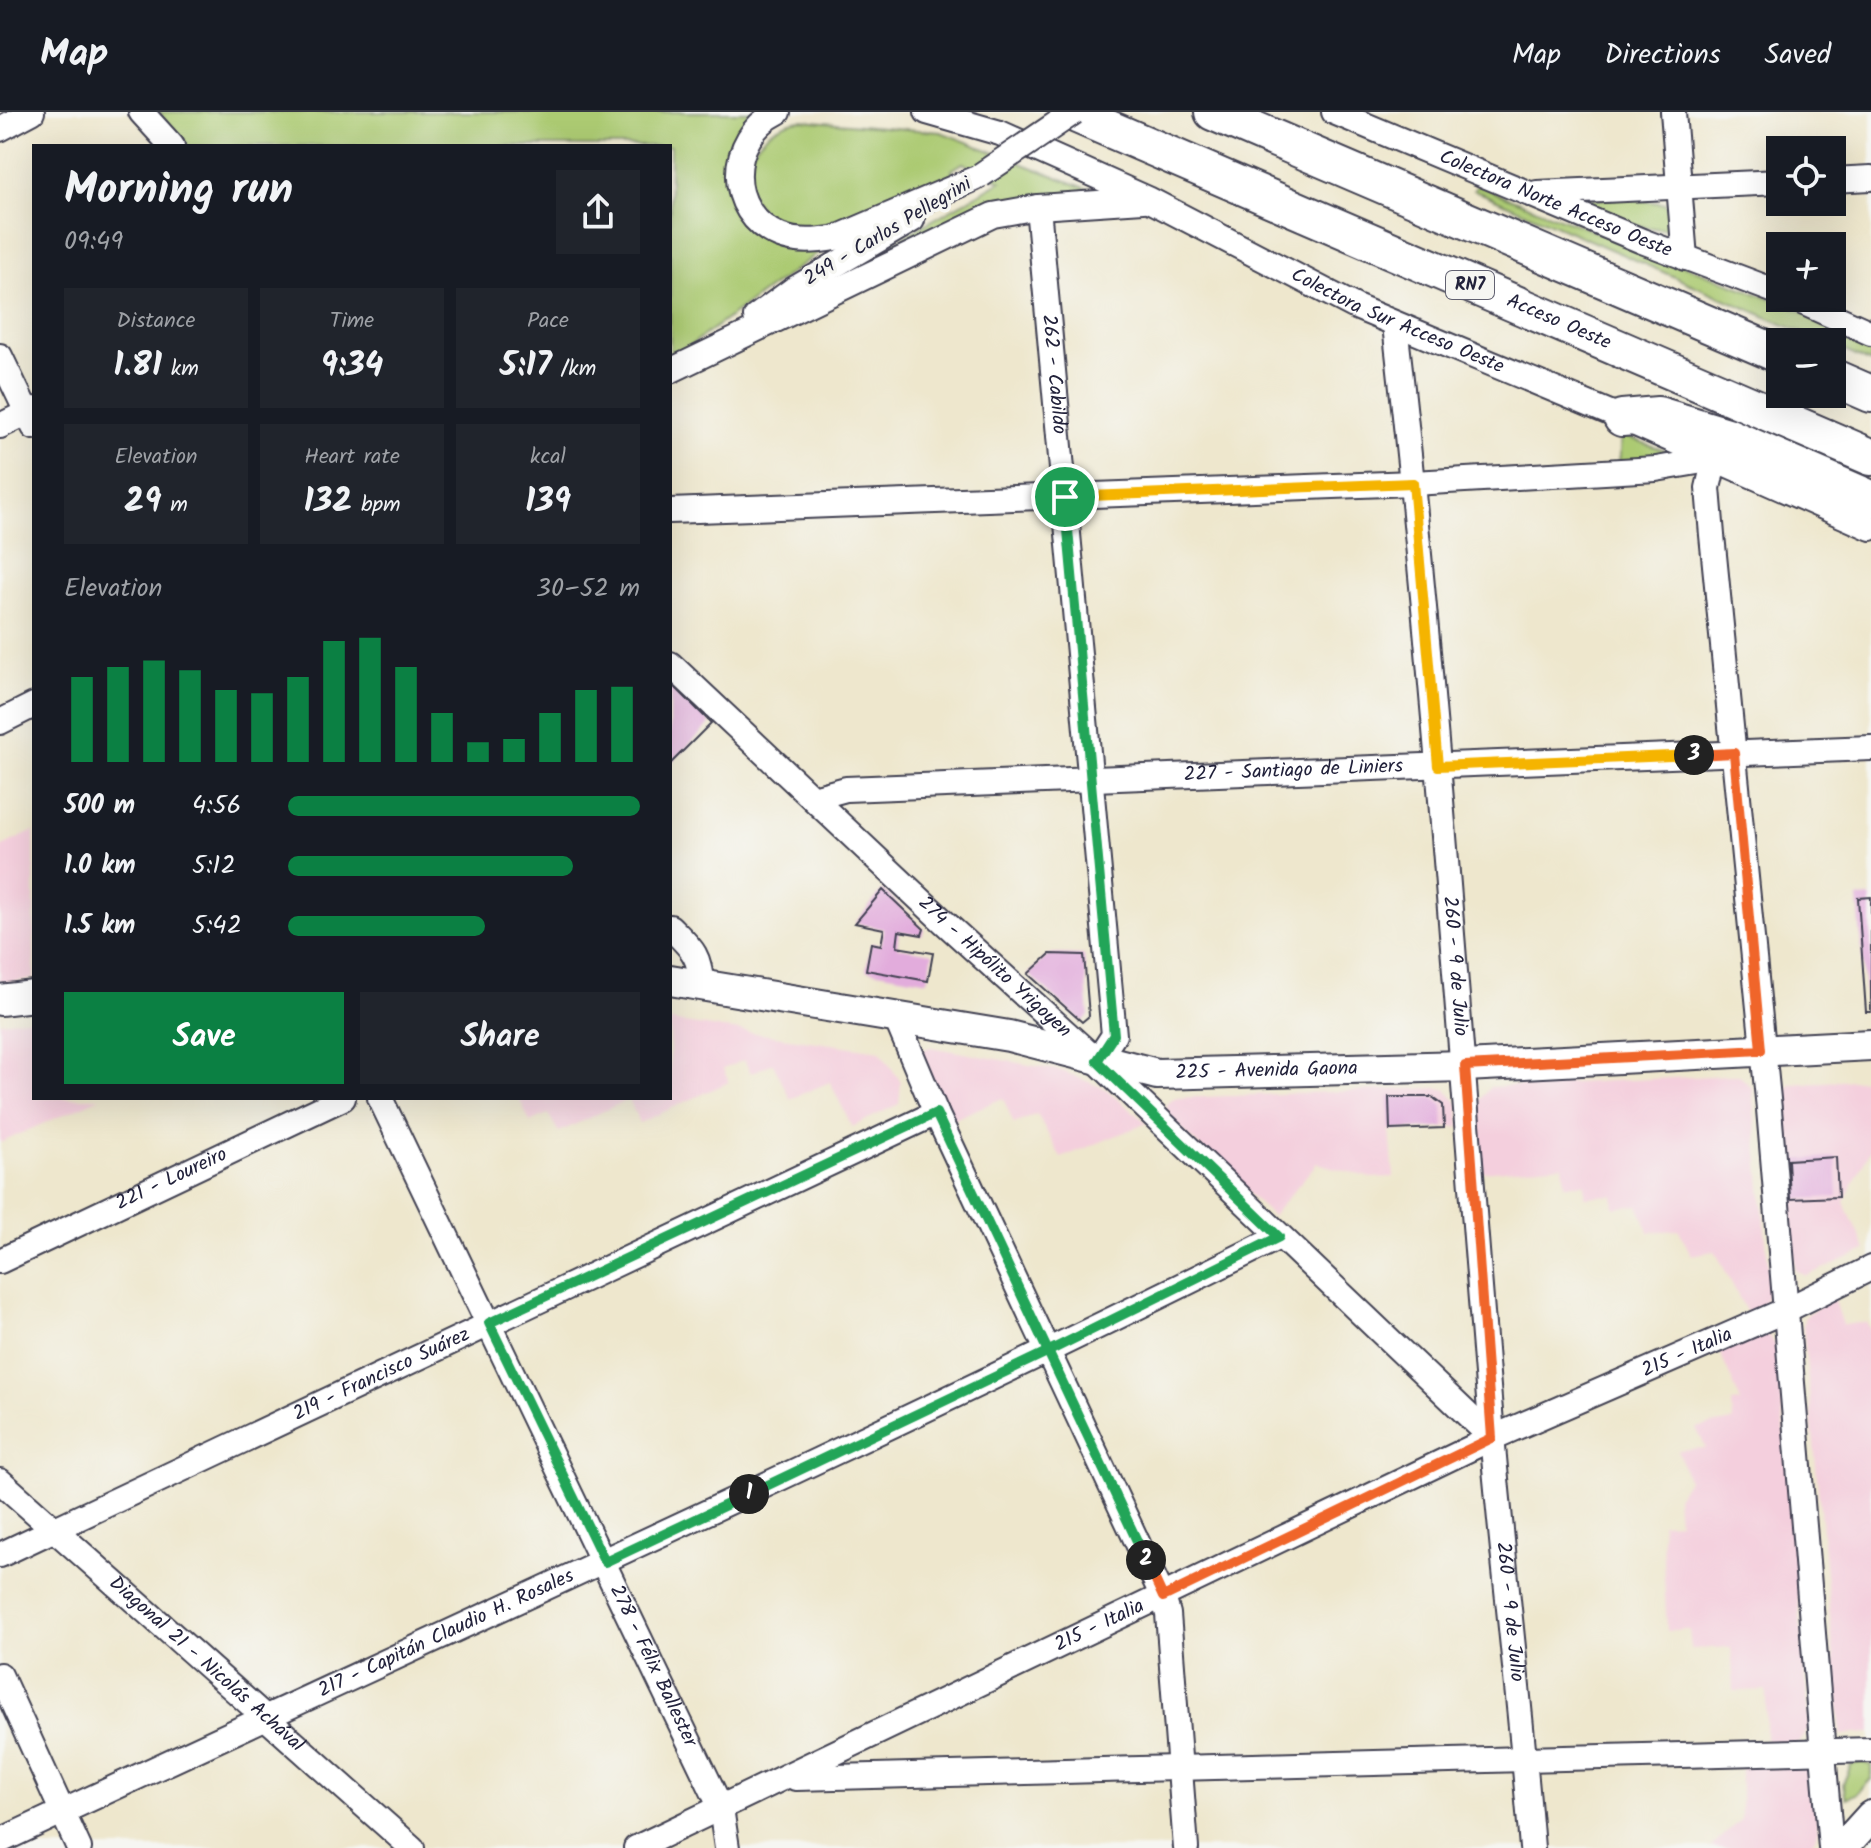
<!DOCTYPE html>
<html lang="en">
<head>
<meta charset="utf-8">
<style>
  :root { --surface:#171b24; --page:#20242c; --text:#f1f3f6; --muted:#9ea1a6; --line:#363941; --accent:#0b8043 }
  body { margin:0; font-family:Kalam,sans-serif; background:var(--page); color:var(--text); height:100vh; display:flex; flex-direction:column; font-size:30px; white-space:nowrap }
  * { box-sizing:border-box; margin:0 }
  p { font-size:26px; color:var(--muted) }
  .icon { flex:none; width:44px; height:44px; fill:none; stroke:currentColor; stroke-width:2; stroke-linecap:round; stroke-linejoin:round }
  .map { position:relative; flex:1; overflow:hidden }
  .drawer { position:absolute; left:32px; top:32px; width:640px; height:956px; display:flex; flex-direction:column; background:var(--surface); border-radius:0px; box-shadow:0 8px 32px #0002 }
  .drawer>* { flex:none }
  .tools { position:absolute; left:1766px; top:24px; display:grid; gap:16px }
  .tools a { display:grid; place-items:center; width:80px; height:80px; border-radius:0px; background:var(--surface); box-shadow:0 8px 32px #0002; font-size:40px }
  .pin { position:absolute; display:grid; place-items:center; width:68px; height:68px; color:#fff; margin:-34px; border:4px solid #fff; border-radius:50%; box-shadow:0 2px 8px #0007 }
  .km { position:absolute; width:40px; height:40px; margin:-20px; border-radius:50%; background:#222; color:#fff; font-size:22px; line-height:40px; text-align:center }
  .round { display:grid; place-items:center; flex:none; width:84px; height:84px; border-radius:0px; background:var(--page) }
  .overview { display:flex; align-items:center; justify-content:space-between; height:136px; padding:0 32px }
  h1 { font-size:44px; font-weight:600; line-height:60px }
  .figures { display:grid; grid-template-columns:repeat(3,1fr); gap:12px; height:136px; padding:8px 32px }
  .figures div { display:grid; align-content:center; border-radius:0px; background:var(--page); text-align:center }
  .figures b { font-size:34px; font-weight:600 }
  .figures small { font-size:22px; font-weight:400 }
  .figures p { font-size:22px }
  .chart { height:224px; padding:16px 32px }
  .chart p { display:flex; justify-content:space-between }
  .chart svg { width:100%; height:144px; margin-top:8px; stroke:var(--accent); stroke-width:6 }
  .primary-button { display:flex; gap:16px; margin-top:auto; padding:16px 32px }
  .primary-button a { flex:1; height:92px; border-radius:0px; background:var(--accent); color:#fff; font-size:32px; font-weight:600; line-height:92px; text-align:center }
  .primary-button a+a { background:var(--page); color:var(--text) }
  ul { padding:0 32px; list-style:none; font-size:26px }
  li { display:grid; grid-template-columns:128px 96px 1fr; align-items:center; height:60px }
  li i { height:20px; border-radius:10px; background:var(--accent) }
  header { display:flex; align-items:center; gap:48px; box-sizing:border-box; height:112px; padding:0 40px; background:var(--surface); border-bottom:2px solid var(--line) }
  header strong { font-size:38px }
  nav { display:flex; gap:44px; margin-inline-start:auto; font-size:28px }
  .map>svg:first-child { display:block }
  .built { fill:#f4cfdd }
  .green { fill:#acca72; stroke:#677656; stroke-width:2 }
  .building { fill:#e2acdc }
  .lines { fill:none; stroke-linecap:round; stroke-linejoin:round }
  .minor-casing { stroke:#414051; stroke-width:28 }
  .major-casing { stroke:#414051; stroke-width:34 }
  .highway-casing { stroke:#414051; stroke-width:40 }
  .minor { stroke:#fff; stroke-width:24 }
  .major { stroke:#fff; stroke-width:30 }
  .highway { stroke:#fff; stroke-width:36 }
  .minor-bridge-casing { stroke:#414051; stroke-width:28; stroke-linecap:butt }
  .minor-bridge { stroke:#fff; stroke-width:24 }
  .split-1-casing { stroke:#fff; stroke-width:16 }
  .split-2-casing { stroke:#fff; stroke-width:16 }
  .split-3-casing { stroke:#fff; stroke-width:16 }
  .split-4-casing { stroke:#fff; stroke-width:16 }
  .split-1 { stroke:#22a559; stroke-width:10 }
  .split-2 { stroke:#22a559; stroke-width:10 }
  .split-3 { stroke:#f0652b; stroke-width:10 }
  .split-4 { stroke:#f5b400; stroke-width:10 }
  .labels { text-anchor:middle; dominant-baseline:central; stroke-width:7; stroke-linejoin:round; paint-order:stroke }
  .shield { fill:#f6f6f2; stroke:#626272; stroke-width:2 }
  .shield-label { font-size:18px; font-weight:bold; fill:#22223b }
  .street-label { font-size:20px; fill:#22223b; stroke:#f6f6f2 }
</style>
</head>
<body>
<header>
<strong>Map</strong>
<nav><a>Map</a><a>Directions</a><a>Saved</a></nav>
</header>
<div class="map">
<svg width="1871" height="1736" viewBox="0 0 1871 1736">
  <rect width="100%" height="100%" fill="#f6f6f2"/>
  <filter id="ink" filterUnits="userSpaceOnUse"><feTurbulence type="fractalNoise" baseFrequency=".0125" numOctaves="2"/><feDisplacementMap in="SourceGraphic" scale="16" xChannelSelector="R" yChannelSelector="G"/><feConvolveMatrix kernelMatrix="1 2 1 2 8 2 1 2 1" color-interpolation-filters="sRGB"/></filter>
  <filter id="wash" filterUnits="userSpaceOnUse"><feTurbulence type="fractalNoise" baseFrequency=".006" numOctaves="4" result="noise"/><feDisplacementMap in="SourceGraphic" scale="32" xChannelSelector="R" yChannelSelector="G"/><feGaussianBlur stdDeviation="1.8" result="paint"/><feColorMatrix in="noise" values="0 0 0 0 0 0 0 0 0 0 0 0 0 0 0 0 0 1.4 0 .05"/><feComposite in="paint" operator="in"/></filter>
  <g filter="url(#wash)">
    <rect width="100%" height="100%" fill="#eee7cd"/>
    <g class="built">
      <path d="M34,719V867L0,871V735Z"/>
      <path d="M34,906V986H100L0,1031V910Z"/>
      <path d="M670,909L880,939L901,970L899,992L852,1015L830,970L790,987L773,951L751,961L744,948L723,957L729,970L639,1011L629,987L559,1020L548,1002L530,1010L519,986H670Z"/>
      <path d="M931,935L1062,959L1106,977L1147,1011L1061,1046L1037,1002L1014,1012L1003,986L949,1009L921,943L924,937Z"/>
      <path d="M1730,963H1739L1752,976L1770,1173L1763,1193L1747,1201L1715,1139L1691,1143L1679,1118L1649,1120L1638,1093L1614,1096L1613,1083L1585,1085V1072H1565L1563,1053L1482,1060L1478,990L1490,975Z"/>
      <path d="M1871,967V1036L1844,1090L1866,1138L1806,1164L1795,1158L1784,981L1791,972Z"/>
      <path d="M1436,976L1446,977L1459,992L1460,1015L1390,1018L1394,1065L1371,1066L1317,1051L1272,1104L1166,1002L1167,992L1175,986Z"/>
      <path d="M1834,1186L1843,1213L1866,1210L1871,1219V1621L1841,1623L1803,1214L1804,1206L1809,1201Z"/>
      <path d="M1756,1218L1766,1220L1777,1237L1809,1609L1808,1618L1798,1631L1766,1632V1578L1734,1579L1731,1535L1691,1537L1689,1518H1667L1661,1411L1678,1410L1676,1385L1688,1368L1678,1338L1706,1336L1696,1316L1733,1309L1732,1291L1741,1290L1717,1234Z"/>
      <path d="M1741,1648L1793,1649L1809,1656L1814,1664L1818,1717L1811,1736H1710L1741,1707Z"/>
    </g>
    <g class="green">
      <path d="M158,0H762L732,84L818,141L670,248V34H188Z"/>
      <path d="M801,8L941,20L1111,86L1042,87L815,175L1001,69L963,51L952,58L953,61L816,121L772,111C765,102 754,91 750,80C735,44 769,11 801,8Z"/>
      <path d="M1477,73C1607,127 1741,172 1871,228V251L1832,233V230H1824L1474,78Z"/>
      <path d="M1624,86L1666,92L1673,108L1669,117C1641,117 1600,106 1579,88Z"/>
      <path d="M1621,323L1678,343L1619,354Z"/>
      <path d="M1861,1650L1871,1653V1667L1857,1682L1846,1686L1843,1672L1851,1653Z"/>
    </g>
    <g id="blocks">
      <g class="building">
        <path d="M670,570L711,611L670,652Z"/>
        <path d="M883,778L924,817L922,823L899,819L897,835L933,841L928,869L866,858L871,831L881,833L884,817L855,811Z"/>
        <path d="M1871,785V900H1866L1858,786Z"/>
        <path d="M1050,842L1084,843L1089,904L1082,910L1028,862Z"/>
        <path d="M1389,985H1432L1443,993L1444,1016L1390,1018Z"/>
        <path d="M1836,1045L1838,1085L1790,1087L1788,1048Z"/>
      </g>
    </g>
  </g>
  <g filter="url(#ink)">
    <use href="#blocks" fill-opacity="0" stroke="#414051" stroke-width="2"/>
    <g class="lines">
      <defs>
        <g id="minor">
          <path d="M141,0L172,34"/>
          <path d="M778,0C727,25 724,101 780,124C798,131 817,129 836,126L974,67"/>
          <path id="s1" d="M927,0L1000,21L1148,87L1356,195L1622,306L1871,416"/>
          <path id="s2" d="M1334,0L1642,129L1780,181"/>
          <path d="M1673,0L1685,146"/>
          <path d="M0,17L32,0"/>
          <path d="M1832,68L1871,66"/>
          <path d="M1537,81L1780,70"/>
          <path id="s3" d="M1038,95L1114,923L1097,949"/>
          <path d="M1793,186L1871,221"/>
          <path d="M756,205L794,177L912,108"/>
          <path id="s4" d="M1395,213C1437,582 1461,953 1492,1323C1504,1461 1521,1598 1532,1736"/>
          <path d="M0,244L34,315"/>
          <path d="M670,259L993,103L1038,95L1143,88"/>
          <path d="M0,314L34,297"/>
          <path d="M1715,347L1708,376L1712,423L1769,997L1831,1736"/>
          <path d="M670,399L1413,371L1656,357L1715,347"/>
          <path id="s5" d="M670,552L944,810L1097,949L1492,1326"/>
          <path d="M0,610L34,593"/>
          <path id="s6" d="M813,686L846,677L1871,636"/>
          <path d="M670,815C691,836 700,842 701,872"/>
          <path d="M896,906L936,1001L1163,1485L1168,1502L1186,1736"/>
          <path id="s7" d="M380,986L721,1696L727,1736"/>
          <path id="s8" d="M0,1149L343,986"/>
          <path id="s9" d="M0,1369L412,1736"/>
          <path id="s10" d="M0,1443L936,1001"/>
          <path d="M0,1563L79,1736"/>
          <path d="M796,1666L1871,1638"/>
          <path id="s11" d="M0,1729C427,1529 857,1336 1279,1125"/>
          <path id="s12" d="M636,1736L1492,1326L1786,1198L1871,1156"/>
        </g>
        <g id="major">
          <path id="s13" d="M670,868L1009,924L1157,962L1465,954L1871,933"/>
          <path d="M0,888L34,884"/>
          <path d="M1842,1736L1871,1704"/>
        </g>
        <g id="highway">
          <path id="s14" d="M1070,0L1871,345"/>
          <path d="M1213,0L1780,243"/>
          <path d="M1832,265L1871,282"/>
          <path d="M1622,306L1658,303L1727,324L1871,387"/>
        </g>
      </defs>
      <use href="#minor" class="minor-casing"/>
      <use href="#major" class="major-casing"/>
      <use href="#highway" class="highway-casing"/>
      <use href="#minor" class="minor"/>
      <use href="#major" class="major"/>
      <use href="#highway" class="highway"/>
      <defs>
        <path id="minor-bridge" d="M981,63L1074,0"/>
      </defs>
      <use href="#minor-bridge" class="minor-bridge-casing"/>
      <use href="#minor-bridge" class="minor-bridge"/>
    </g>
  </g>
  <g class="lines" filter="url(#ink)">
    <defs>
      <path id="split-1" d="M749,1382L1049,1239L1279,1125L1097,949L1114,923L1065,385"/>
      <path id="split-2" d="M749,1382L605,1450L489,1211L936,1001L1146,1448"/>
      <path id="split-3" d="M1146,1448L1163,1485L1492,1326L1465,954L1761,938L1734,641L1694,643"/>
      <path id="split-4" d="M1065,385L1413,371L1438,654L1694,643"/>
    </defs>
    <use href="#split-1" class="split-1-casing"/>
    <use href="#split-2" class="split-2-casing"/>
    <use href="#split-3" class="split-3-casing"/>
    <use href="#split-4" class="split-4-casing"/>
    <use href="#split-1" class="split-1"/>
    <use href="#split-2" class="split-2"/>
    <use href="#split-3" class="split-3"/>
    <use href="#split-4" class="split-4"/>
  </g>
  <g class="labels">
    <rect class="shield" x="1446" y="159" width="48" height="28" rx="6"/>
    <g class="shield-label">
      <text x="1470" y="173">RN7</text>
    </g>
    <g class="street-label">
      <text stroke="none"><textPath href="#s2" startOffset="240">Colectora Norte Acceso Oeste</textPath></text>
      <text transform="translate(888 120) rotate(-31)">249 - Carlos Pellegrini</text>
      <text stroke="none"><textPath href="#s1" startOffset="516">Colectora Sur Acceso Oeste</textPath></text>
      <text stroke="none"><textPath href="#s14" startOffset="532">Acceso Oeste</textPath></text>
      <text stroke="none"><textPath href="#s3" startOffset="168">262 - Cabildo</textPath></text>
      <text stroke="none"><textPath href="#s6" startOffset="482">227 - Santiago de Liniers</textPath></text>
      <text stroke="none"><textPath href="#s4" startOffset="644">260 - 9 de Julio</textPath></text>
      <text stroke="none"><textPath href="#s5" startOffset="444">274 - Hipólito Yrigoyen</textPath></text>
      <text stroke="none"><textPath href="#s13" startOffset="606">225 - Avenida Gaona</textPath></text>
      <text stroke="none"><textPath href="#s8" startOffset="190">221 - Loureiro</textPath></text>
      <text stroke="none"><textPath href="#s12" startOffset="1162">215 - Italia</textPath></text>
      <text stroke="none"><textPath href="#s10" startOffset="422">219 - Francisco Suárez</textPath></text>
      <text stroke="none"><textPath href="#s4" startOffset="1292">260 - 9 de Julio</textPath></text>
      <text stroke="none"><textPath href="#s12" startOffset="514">215 - Italia</textPath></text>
      <text stroke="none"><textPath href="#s11" startOffset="492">217 - Capitán Claudio H. Rosales</textPath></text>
      <text stroke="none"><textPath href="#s9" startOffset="276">Diagonal 21 - Nicolás Achával</textPath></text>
      <text stroke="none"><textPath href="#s7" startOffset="630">278 - Félix Ballester</textPath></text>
    </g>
  </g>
</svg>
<div class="tools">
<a><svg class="icon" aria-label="locate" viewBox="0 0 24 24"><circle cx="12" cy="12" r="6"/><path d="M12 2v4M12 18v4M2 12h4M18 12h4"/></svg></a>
<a>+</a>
<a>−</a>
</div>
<div class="pin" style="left:1065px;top:385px;background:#1e9e55"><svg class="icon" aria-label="arrive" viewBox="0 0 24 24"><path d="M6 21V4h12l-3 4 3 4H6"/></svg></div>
<b class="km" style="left:749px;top:1382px">1</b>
<b class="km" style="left:1146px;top:1448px">2</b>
<b class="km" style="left:1694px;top:643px">3</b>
<section class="drawer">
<div class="overview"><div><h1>Morning run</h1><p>09:49</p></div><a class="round"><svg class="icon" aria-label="share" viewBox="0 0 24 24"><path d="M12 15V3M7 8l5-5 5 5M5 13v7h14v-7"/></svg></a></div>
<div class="figures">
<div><p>Distance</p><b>1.81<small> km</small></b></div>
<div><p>Time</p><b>9:34</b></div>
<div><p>Pace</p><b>5:17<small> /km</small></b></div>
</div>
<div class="figures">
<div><p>Elevation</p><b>29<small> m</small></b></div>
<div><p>Heart rate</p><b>132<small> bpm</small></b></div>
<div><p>kcal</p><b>139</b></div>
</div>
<div class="chart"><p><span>Elevation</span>30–52 m</p>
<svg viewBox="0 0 160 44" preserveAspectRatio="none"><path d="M5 44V18M15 44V15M25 44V13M35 44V16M45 44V22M55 44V23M65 44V18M75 44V7M85 44V6M95 44V15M105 44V29M115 44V38M125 44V37M135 44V29M145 44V22M155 44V21"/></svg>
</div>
<ul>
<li><b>500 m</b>4:56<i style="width:100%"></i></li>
<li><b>1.0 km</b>5:12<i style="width:81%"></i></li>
<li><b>1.5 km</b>5:42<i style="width:56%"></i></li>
</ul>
<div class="primary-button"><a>Save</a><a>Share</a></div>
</section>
</div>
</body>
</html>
